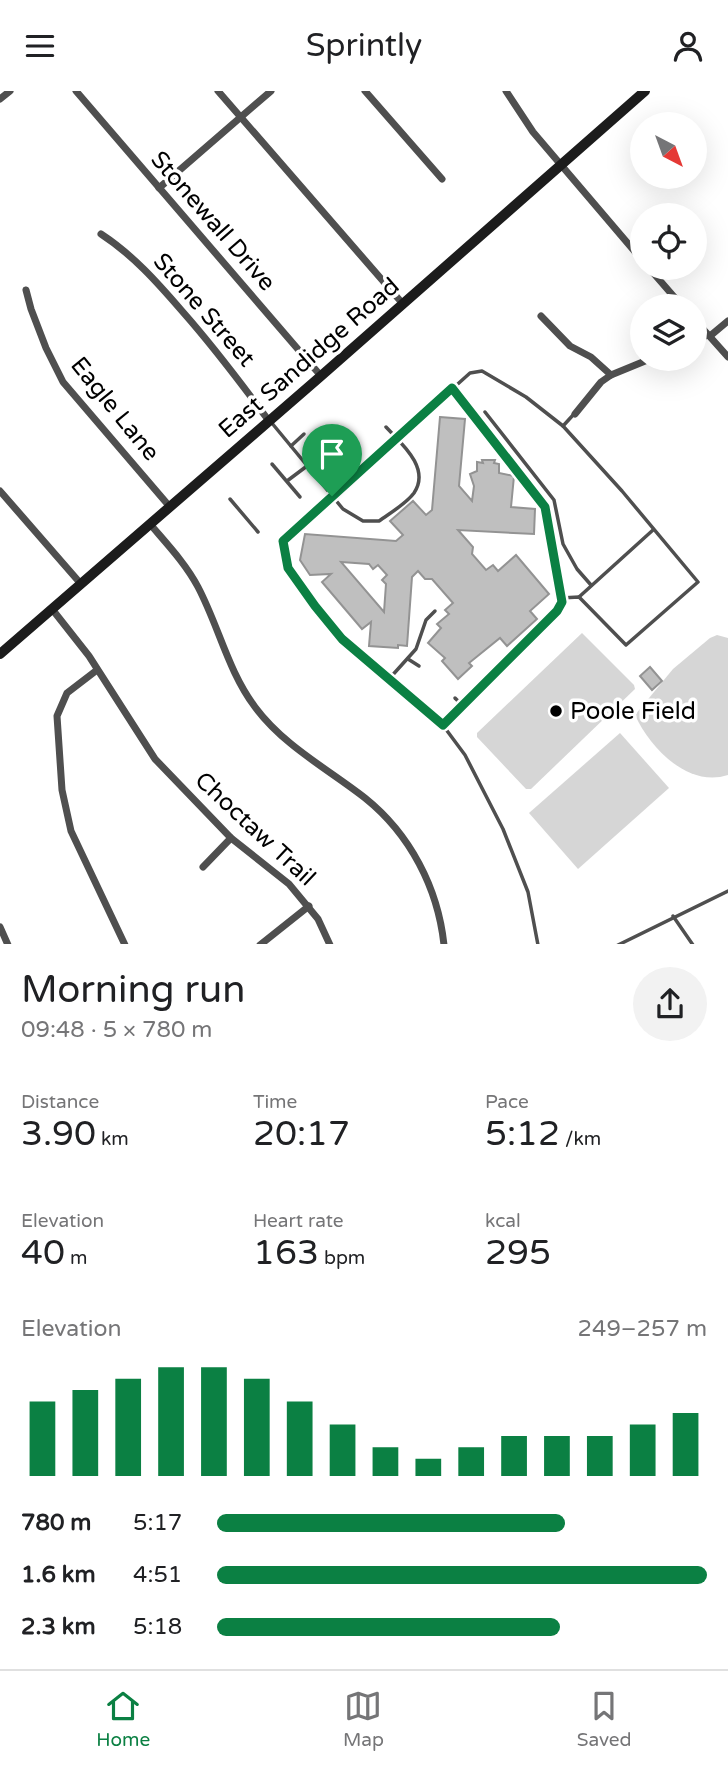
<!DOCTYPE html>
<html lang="en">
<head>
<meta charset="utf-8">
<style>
  :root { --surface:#fff; --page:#f2f2f2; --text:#202124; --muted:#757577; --line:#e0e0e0; --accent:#0b8043 }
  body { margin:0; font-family:"Varela Round",sans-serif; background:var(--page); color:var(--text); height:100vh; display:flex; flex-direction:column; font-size:26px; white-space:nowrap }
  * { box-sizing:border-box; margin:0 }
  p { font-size:23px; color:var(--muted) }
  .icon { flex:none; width:38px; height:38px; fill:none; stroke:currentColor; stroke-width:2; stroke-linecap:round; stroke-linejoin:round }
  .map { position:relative; height:853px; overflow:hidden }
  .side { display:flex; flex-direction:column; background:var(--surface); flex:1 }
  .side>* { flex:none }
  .needle { width:46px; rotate:139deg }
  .fabs { position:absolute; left:630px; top:21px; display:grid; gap:14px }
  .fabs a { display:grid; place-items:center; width:77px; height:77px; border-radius:50%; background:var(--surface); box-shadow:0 7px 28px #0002; font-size:35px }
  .pin { position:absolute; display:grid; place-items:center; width:60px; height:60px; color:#fff; margin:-72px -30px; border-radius:50% 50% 50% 0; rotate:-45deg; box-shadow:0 0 7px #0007 }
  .pin .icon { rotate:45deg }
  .round { display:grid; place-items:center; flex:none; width:74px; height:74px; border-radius:37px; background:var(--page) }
  .head { display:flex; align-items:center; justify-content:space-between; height:119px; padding:0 21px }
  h1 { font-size:38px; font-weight:600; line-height:52px }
  .stats { display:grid; grid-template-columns:repeat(3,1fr); gap:10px; height:119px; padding:7px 21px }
  .stats div { display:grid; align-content:center }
  .stats b { font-size:35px; font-weight:600 }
  .stats small { font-size:19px; font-weight:400 }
  .stats p { font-size:19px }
  .chart { height:196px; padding:14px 21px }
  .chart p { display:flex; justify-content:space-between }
  .chart svg { width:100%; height:126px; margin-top:7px; stroke:var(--accent); stroke-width:6 }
  ul { padding:0 21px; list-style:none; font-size:23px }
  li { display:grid; grid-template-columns:112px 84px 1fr; align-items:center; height:52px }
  li i { height:18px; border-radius:9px; background:var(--accent) }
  header { display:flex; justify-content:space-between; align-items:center; height:91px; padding:0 21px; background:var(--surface); font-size:32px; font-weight:600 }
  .dock { display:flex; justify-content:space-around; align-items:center; height:98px; border-top:2px solid var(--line); background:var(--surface); font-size:19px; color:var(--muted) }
  .dock a { display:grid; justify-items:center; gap:4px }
  .dock .selected { color:var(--accent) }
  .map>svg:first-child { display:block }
  .green { fill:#d6d6d6 }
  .building { fill:#bfbfbf; stroke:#939393; stroke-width:2; fill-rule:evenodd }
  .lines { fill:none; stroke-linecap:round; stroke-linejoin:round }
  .lane { stroke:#4f4f4f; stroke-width:3.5 }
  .street { stroke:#4f4f4f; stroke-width:7 }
  .secondary { stroke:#1c1c1c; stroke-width:10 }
  .route-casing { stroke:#fff; stroke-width:14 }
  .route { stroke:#0b8043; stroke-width:9 }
  .poi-dot { fill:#000; stroke:#fff; stroke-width:2.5 }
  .labels { text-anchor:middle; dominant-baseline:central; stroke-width:7; stroke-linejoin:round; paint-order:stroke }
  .street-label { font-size:24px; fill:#000; stroke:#fff }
  .poi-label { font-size:24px; fill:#000; stroke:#fff; text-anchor:start }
</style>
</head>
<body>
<header><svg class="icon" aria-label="menu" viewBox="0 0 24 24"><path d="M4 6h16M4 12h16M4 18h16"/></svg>Sprintly<svg class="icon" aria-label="person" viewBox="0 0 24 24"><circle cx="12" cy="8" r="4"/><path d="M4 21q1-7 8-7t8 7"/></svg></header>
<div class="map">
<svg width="728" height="854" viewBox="0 0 728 854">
  <rect width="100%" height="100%" fill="#fff"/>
  <g class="green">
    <path d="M582,542L634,594L635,598L531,698H526L477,646V642Z"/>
    <path d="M717,544L728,547V684C688,697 650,657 635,624L673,578L710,547Z"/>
    <path d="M620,642L669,697L578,778L529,722Z"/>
  </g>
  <g class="building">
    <path d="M440,326L465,328L459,395L472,410L474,395L470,383L477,380V371L483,372L482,369H495L494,372L499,373V382L514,385L511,416L535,418L534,443L458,439L473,456L472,463L486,479L493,474L498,480L516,464L549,503L530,520L537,528L507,555L500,547L469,572L472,575L458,588L442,570L445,567L428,552L441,537L437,533L449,523L445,519L453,512L432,488H425L418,480L412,486L407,555L398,554V557L369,555L371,531L362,538L322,491L331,483L310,484L300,469L305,443L396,450L403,444L390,430L413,410L426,424L432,419ZM341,471L369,473L373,478L378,474L387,484L382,489L386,493L384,521Z"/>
    <path d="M650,576L662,590L652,599L640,585Z"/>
  </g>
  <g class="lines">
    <g class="lane">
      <path d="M485,321L554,409L563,453L577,478L591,494"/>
      <path d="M271,331L343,418L363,430H379C390,422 406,413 414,402C431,377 401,352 386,336"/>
      <path d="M291,355L304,343"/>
      <path d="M272,373L300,406"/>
      <path d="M287,390L307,375"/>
      <path d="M230,408L258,441"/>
      <path d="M579,506L653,439"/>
      <path d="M561,507L579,506L626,554L698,491L622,400L563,335"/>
      <path d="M408,568L419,575"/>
      <path d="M389,588L416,558L426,529L435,520"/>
      <path d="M455,607L462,614"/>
      <path d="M442,633L557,520L562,511L545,416L453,298"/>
      <path d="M673,825L693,854"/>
      <path d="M538,854L528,801L503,738L465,664L442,633L342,548L315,515L288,477L283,450L470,282L482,280L526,306L563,335L574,323"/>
      <path d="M618,854L728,800"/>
    </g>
    <g class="street">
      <path d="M76,0L321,285"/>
      <path d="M218,0L403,213"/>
      <path d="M365,0L442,88"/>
      <path d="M506,0L533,41L642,169"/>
      <path d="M0,8L10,0"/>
      <path d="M159,97L271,0"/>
      <path d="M101,143C133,164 157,191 182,220C213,255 241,292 269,330"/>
      <path d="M649,177L682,215"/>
      <path d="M26,199L31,218L46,257L63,291L170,416"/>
      <path d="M541,225L570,255L591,266L611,284"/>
      <path d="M695,229L728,266"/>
      <path d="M710,245L728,230"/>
      <path d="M695,251L707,244"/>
      <path d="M575,323L601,291L611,284L650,268"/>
      <path d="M0,400L81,493"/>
      <path d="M150,433C167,453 186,473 198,496C219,536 228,580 255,616C284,655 328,678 365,707C410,743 438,797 444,854"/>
      <path d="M52,518L89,565L155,668L231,747L289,793L318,828L330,854"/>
      <path d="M97,579L67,602L57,625L62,699L71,740L125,854"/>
      <path d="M203,776L231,747"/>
      <path d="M0,836L8,854"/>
      <path d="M260,854L309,815"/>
    </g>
    <path class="secondary" d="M0,563L321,285L645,0"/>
  </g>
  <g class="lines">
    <defs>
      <path id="route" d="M452,297L545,416L562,511L557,520L443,634L342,548L315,515L288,477L283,450Z"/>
    </defs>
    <use href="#route" class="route-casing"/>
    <use href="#route" class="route"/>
  </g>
  <circle class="poi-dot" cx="556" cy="620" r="7"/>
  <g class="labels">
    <g class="street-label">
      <text transform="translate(213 130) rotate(49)">Stonewall Drive</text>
      <text transform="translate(204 219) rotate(49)">Stone Street</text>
      <text transform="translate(309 267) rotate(-41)">East Sandidge Road</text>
      <text transform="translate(115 318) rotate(51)">Eagle Lane</text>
      <text transform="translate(255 738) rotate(43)">Choctaw Trail</text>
    </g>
    <g class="poi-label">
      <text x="570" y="620">Poole Field</text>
    </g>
  </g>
</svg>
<div class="fabs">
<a><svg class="needle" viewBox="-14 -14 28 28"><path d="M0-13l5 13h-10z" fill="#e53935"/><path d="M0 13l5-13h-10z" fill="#757577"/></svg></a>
<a><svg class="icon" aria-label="locate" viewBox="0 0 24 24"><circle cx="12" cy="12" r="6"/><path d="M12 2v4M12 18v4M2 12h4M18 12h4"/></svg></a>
<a><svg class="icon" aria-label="layers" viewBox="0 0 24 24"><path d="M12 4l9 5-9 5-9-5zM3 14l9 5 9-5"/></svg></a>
</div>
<div class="pin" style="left:332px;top:405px;background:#1e9e55"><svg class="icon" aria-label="arrive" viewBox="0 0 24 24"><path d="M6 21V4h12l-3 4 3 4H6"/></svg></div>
</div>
<section class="side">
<div class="head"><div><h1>Morning run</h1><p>09:48 · 5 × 780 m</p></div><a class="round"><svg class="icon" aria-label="share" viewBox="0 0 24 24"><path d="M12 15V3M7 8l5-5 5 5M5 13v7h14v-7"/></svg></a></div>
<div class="stats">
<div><p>Distance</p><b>3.90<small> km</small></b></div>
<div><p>Time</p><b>20:17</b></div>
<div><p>Pace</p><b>5:12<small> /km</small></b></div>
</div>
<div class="stats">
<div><p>Elevation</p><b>40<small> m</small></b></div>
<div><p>Heart rate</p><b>163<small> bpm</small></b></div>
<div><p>kcal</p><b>295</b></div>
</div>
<div class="chart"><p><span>Elevation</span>249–257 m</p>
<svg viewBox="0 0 160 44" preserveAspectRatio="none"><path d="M5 44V18M15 44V14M25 44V10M35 44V6M45 44V6M55 44V10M65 44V18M75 44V26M85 44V34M95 44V38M105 44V34M115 44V30M125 44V30M135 44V30M145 44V26M155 44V22"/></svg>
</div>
<ul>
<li><b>780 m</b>5:17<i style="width:71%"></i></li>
<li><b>1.6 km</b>4:51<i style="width:100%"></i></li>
<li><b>2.3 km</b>5:18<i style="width:70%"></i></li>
</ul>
</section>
<nav class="dock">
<a class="selected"><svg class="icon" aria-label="home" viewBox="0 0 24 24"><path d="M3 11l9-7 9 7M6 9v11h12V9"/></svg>Home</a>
<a><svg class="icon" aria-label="map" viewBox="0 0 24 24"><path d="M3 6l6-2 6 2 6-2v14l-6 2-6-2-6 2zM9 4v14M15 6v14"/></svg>Map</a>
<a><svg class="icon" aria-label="saved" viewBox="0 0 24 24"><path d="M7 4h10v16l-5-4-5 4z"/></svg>Saved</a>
</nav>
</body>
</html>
